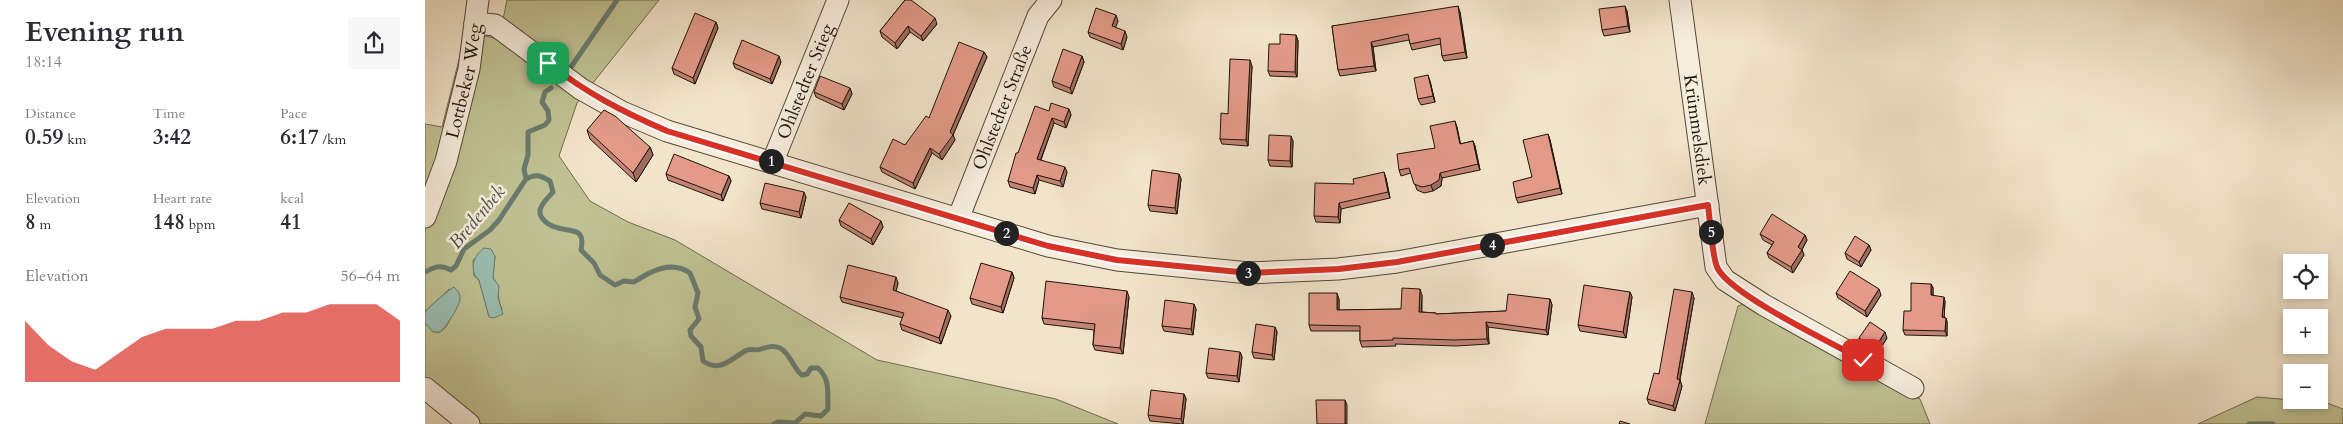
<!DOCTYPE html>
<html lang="en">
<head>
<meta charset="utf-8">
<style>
  :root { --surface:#fff; --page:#f7f7f7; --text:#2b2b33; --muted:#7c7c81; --accent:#d93025 }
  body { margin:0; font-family:Cardo,serif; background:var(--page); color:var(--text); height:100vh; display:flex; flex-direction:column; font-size:19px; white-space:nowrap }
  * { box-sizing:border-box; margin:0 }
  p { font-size:16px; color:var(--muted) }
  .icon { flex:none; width:28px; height:28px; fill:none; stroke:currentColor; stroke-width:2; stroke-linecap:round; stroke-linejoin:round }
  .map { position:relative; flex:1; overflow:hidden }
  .side { display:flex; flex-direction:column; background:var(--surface); width:425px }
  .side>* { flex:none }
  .buttons { position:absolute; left:1858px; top:254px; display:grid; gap:10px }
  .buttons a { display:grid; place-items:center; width:45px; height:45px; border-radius:0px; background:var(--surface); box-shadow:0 2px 8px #0003; font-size:25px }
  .pin { position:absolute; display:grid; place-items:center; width:42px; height:42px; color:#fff; margin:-21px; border-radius:10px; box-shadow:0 2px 8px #0006 }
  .km { position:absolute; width:25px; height:25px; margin:-12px; border-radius:50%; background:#222; color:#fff; font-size:14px; line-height:25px; text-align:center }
  .round { display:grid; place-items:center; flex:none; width:52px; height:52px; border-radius:0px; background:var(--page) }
  .overview { display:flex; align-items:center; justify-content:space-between; height:85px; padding:0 25px }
  h1 { font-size:28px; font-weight:700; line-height:38px }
  .stats { display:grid; grid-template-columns:repeat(3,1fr); gap:8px; height:85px; padding:5px 25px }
  .stats div { display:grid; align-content:center }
  .stats b { font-size:21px; font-weight:700 }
  .stats small { font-size:14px; font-weight:400 }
  .stats p { font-size:14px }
  .chart { height:140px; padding:10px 25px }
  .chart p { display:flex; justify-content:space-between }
  .chart svg { width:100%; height:90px; margin-top:5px; fill:var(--accent); opacity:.7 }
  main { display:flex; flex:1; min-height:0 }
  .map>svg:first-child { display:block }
  .green { fill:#c0c293; stroke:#6e6b4e; fill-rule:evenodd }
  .water { fill:#9bbfb3; stroke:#697b6f }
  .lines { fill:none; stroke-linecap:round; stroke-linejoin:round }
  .stream { stroke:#697b6f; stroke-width:5 }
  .minor-casing { stroke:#52483a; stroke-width:23 }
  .minor { stroke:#f7eddd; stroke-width:21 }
  .wall { fill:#c38476; stroke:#1d140a }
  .shaded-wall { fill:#9f6c60; stroke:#1d140a }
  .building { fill:#e39a89; stroke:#1d140a }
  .route-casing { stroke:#fff; stroke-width:10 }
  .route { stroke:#d93025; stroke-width:6 }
  .labels { text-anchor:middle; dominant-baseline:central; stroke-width:5; stroke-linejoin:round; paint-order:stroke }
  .street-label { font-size:18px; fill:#1d140a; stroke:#f7eddd }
  .water-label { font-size:19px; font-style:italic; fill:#495045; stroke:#f7eddd }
</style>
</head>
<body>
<main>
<section class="side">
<div class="overview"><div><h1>Evening run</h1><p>18:14</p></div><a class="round"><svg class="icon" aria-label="share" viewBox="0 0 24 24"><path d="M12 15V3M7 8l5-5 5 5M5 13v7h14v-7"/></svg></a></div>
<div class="stats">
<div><p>Distance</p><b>0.59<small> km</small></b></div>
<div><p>Time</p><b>3:42</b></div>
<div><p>Pace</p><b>6:17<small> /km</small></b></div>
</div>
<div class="stats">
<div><p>Elevation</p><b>8<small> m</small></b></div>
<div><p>Heart rate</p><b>148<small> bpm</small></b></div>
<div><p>kcal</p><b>41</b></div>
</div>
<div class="chart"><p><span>Elevation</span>56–64 m</p>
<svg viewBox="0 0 160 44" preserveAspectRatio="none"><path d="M0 44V14L10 26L20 34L30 38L40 30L50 22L60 18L70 18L80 18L90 14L100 14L110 10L120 10L130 6L140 6L150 6L160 14V44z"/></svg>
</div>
</section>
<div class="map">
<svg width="1918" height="424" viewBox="0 0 1918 424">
  <rect width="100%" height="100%" fill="#f2e4ca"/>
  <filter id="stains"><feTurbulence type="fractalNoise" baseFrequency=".004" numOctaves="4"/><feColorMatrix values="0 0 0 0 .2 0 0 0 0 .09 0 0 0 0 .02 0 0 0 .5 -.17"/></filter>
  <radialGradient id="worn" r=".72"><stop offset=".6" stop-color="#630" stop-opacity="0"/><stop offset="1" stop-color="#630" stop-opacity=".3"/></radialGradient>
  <g class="green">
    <path d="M82,0H234L152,103L134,156L165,201L203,222L250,240L452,360L631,399L693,424H44L0,388V323L9,332H15L21,327L35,300L24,289C16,299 5,304 0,313V124L17,127L41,32L74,39ZM53,256H70L68,278C76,288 71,298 77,309L64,316L54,280L49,276L48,260Z"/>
    <path d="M1324,302L1495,399L1505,424H1280L1313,306Z"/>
    <path d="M1832,397L1902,403L1918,409V424H1773Z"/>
  </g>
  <g class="water">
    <path d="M59,248L66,249L70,256L68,278L74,286L73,298L78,314L69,318L64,317L54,280C43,270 49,255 59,248Z"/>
    <path d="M29,287C32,290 35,293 35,297C36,305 21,327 15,332H8L0,323C0,319 0,314 1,311C3,308 26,288 29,287Z"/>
  </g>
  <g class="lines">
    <g class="stream">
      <path d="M146,67L192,0"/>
      <path d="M101,179L99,169L103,155V132L120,125L124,120L123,111L117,102L120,92L126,88"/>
      <path d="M0,272C10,267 15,264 26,270L31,266L39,249L65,230L74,220L101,179C111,173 116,176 125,181L128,192C122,199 110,209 117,218C128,233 151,227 155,235C158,239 157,245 156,250L169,263L175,275L190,285L199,281L209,282C226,271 246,260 265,273L273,293L270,307L274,319L265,330L266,336L276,347L278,361C295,373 306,359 320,351C325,348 331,351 336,349C342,347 348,345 355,348C365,353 368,368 377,375L382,374L386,368H393C406,380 402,394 403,409L396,416L380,414L370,423L353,422L349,424"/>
      <path d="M1824,424H1848"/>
    </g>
    <defs>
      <g id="minor">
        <path id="s1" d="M1255,0L1291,267L1300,280L1339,305L1488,388"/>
        <path d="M50,23L70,25L156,89L197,112L242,131L623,246L692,260L824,273L913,269L972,262L1283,205"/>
        <path id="s2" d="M348,161L413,0"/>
        <path id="s3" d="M0,217L21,161L44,69L53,0"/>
        <path id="s4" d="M533,219L613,16L626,0"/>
        <path d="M0,388L44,424"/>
      </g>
    </defs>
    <use href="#minor" class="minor-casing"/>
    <use href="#minor" class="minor"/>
  </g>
  <g class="wall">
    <path d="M480,0L512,24L498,41L485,32L472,49L457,37L455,31Z"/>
    <path d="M1202,11L1205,32L1179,36L1177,30Z"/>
    <path d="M1035,12L1042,58L1019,61L1017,56L1016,44L987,50L984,40L948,47L951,71L915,76L913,70L907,26Z"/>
    <path d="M693,21L690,27L702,37L698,50L665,37L663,32Z"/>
    <path d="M291,22L293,28L270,84L249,74L247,68Z"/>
    <path d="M871,35L873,41L872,77L845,76L843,71L855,44Z"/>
    <path d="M559,52L562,57L528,135L530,140L517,160L507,153L490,189L457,172L455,167L480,145L504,118Z"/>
    <path d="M657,56L659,62L647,94L629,87L627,81Z"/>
    <path d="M356,62L347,84L310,68L308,63Z"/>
    <path d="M827,66L823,146L797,144L795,139L803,114Z"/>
    <path d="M1005,81L1010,102L996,105L993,99Z"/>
    <path d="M425,88L427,94L419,110L391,97L389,92Z"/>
    <path d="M644,109L646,115L641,128L629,123L616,160L642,172L638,187L614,180L610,194L585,187L583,181L593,153L624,111Z"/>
    <path d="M1032,127L1035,144L1048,141L1050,146L1055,170L1017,178L1016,186L1008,191L999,193L992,190L986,173L976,176L974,170L1010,148Z"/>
    <path d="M162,130L225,147L228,155L211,182L165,139Z"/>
    <path d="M1123,134L1125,140L1137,194L1093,203L1091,198L1107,177Z"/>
    <path d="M868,141L867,167L845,166L843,160Z"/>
    <path d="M241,174L304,176L306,181L298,201L243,180Z"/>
    <path d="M754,174L756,179L752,214L725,211L723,205Z"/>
    <path d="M961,178L965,198L916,209L915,223L891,222L889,216L929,184Z"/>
    <path d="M381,197L376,218L337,209L335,203Z"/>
    <path d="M414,220L456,221L458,227L448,245L416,226Z"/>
    <path d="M1335,234L1380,235L1382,240L1377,250L1379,255L1368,273L1344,258L1342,253L1347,245L1338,240Z"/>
    <path d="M1444,245L1446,250L1436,267L1422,259L1420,253Z"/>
    <path d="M587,272L589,278L578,313L547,304L545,298Z"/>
    <path d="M473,283L471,291L526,316L516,344L477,330L475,324L478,318L417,302L415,297Z"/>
    <path d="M1506,284L1508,288V296L1520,301L1519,318H1521L1522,322V336L1480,335L1478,330L1486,311Z"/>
    <path d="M1205,292L1207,297L1201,338L1155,331L1153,325Z"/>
    <path d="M1411,293L1456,295L1442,317L1413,298Z"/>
    <path d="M997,295V312L1011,313V314L1081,311L1125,299L1127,305L1123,335L1063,327L1064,344L1031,346L970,344L971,346L937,347L935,341V331H886L884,325L914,299V310L976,309Z"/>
    <path d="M704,297L698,354L670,350L668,345L669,330L619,324L617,318Z"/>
    <path d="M1269,298L1255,380L1257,386L1250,411L1224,404L1222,399Z"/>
    <path d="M771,309L768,335L739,331L737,326Z"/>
    <path d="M850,327L852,332L849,360L829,358L827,352Z"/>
    <path d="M1434,338H1462L1452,354L1436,344Z"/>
    <path d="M815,352L817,357L814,382L783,378L781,373Z"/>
    <path d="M759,394L761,399L758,424L725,421L723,415Z"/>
  </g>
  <g class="shaded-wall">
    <path d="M1033,6L1035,12L1042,58L1040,52Z"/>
    <path d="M1200,6L1202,11L1205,32L1203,26Z"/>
    <path d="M691,15L693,21L689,32L687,26Z"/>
    <path d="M510,18L512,24L498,41L496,36Z"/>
    <path d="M291,22L293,28L270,84L268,78Z"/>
    <path d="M483,26L485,32L472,49L470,43Z"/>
    <path d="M700,31L702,37L698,50L696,44Z"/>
    <path d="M871,35L873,41L872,77L870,72Z"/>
    <path d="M946,42L948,47L951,71L949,66Z"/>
    <path d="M559,52L562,57L528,135L530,140L517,160L514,154L525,132Z"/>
    <path d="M354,56L356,62L347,84L345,79Z"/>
    <path d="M657,56L659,62L647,94L645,88Z"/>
    <path d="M825,60L827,66L823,146L821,140Z"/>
    <path d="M1003,75L1005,81L1010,102L1008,96Z"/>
    <path d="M425,88L427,94L419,110L417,104Z"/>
    <path d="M644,109L646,115L641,128L639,122Z"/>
    <path d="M627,118L629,123L614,164L612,159Z"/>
    <path d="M1030,121L1032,127L1037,150L1035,144Z"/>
    <path d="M1123,134L1125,140L1137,194L1135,188Z"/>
    <path d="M866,136L868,141L867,167L865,161Z"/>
    <path d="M1048,141L1050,146L1055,170L1053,164Z"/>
    <path d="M225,147L228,155L211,182L208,173Z"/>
    <path d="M505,148L507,153L490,189L488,183Z"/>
    <path d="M640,167L642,172L638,187L635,181Z"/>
    <path d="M959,172L961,178L965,198L963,192Z"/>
    <path d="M1015,173L1017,178L1016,186L1008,191L1006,185Z"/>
    <path d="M754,174L756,179L752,214L750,208Z"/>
    <path d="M612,175L614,180L610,194L608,188Z"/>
    <path d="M304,176L306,181L298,201L296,195Z"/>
    <path d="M379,192L381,197L376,218L374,212Z"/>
    <path d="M914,203L916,209L915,223L913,217Z"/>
    <path d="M456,221L458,227L448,245L446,239Z"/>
    <path d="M1380,235L1382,240L1375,253L1373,247Z"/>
    <path d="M1444,245L1446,250L1436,267L1434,262Z"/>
    <path d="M1377,250L1379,255L1368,273L1366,267Z"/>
    <path d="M587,272L589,278L578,313L576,307Z"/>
    <path d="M471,277L473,283L470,296L468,290Z"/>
    <path d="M1506,284L1508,288V300L1506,295Z"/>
    <path d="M995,289L997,295L996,318L994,312Z"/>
    <path d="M1454,289L1456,295L1442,317L1440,311Z"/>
    <path d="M702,291L704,297L698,354L695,348Z"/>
    <path d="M1205,292L1207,297L1201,338L1198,332Z"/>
    <path d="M1267,292L1269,298L1254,384L1255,380L1257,386L1250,411L1248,406L1252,379Z"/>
    <path d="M912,293L914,299V315L912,310Z"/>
    <path d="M1519,297L1520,301L1519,322L1517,317Z"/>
    <path d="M1125,299L1127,305L1123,335L1121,330Z"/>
    <path d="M769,304L771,309L768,335L766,329Z"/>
    <path d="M523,310L526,316L516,344L514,338Z"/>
    <path d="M1521,318L1522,322V336L1520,331Z"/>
    <path d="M1061,322L1063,327L1064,344L1062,339Z"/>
    <path d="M850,327L852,332L849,360L847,355Z"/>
    <path d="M1460,332L1462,338L1452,354L1450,348Z"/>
    <path d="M815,352L817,357L814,382L812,376Z"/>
    <path d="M759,394L761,399L758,424L756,419Z"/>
    <path d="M920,400L922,405V424H920Z"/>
  </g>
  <g class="building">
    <path d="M480,0H486L510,18L496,36L483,26L470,43L455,31Z"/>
    <path d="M1033,6L1040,52L1017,56L1015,38L985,44L983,34L946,42L949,66L913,70L907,26Z"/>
    <path d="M1200,6L1203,26L1177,30L1174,9Z"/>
    <path d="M671,8L691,15L687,26L700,31L696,44L663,32Z"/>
    <path d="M270,13L291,22L268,78L247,68Z"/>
    <path d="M855,34L871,35L870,72L843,71L844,44H855Z"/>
    <path d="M317,40L354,56L345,79L308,63Z"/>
    <path d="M534,42L559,52L525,132L528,135L514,154L505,148L488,183L455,167L468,139L480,145L501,116L504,118Z"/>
    <path d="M638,49L657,56L645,88L627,81Z"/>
    <path d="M805,59L825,60L821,140L795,139L796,113L803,114Z"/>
    <path d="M1003,75L1008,96L993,99L989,78Z"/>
    <path d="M395,76L425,88L417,104L389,92Z"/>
    <path d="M626,103L644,109L639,122L627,118L612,159L640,167L635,181L612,175L608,188L583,181L591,153H593L610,106L624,111Z"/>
    <path d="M179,110L190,116L225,147L208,173L162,130Z"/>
    <path d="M1030,121L1035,144L1048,141L1053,164L1015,173L1014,180L1006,185L997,187L989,184L984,168L974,170L972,154L1010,148L1005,126Z"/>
    <path d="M1123,134L1135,188L1091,198L1088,182L1107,177L1098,140Z"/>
    <path d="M844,135L866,136L865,161L843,160Z"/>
    <path d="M249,154L304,176L296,195L241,174Z"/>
    <path d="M727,170L754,174L750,208L723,205Z"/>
    <path d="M959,172L963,192L914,203L913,217L889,216L890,183L929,184L928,179Z"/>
    <path d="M340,183L379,192L374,212L335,203Z"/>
    <path d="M424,203L456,221L446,239L414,220Z"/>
    <path d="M1347,214L1380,235L1373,247L1377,250L1366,267L1342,253L1349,242L1335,234Z"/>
    <path d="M1430,236L1444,245L1434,262L1420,253Z"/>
    <path d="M556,263L587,272L576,307L545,298Z"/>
    <path d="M423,265L471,277L468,290L523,310L514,338L475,324L479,313L415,297Z"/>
    <path d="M1425,271L1454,289L1440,311L1411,293Z"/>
    <path d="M621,281L702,291L695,348L668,345L670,324L617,318Z"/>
    <path d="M1486,283L1506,284V295L1519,297L1517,317L1521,318L1520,331L1478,330L1479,311H1486Z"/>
    <path d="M1159,285L1205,292L1198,332L1153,325Z"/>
    <path d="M977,288L995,289L994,312L1011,313V314L1081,311L1083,294L1125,299L1121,330L1061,322L1062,339L1029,340L968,338V340L935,341V326L884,325V293H912V310L976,309Z"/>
    <path d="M1249,289L1267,292L1252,379L1255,380L1248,406L1222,399L1229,373L1234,374Z"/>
    <path d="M740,300L769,304L766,329L737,326Z"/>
    <path d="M1445,322L1460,332L1450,348L1434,338Z"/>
    <path d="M831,324L850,327L847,355L827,352Z"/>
    <path d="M784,348L815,352L812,376L781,373Z"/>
    <path d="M726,390L759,394L756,419L723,415Z"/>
    <path d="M891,400H920V424H892Z"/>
    <path d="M1195,421L1205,424H1194Z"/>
  </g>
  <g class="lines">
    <defs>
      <path id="route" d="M123,63C163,94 196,111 242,131L623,246L692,260L824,273L914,269L972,262L1283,205C1285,219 1287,259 1293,269C1308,296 1407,343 1438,360"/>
    </defs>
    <use href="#route" class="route-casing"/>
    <use href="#route" class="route"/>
  </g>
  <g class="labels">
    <g class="street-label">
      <text stroke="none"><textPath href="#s3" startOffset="142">Lottbeker Weg</textPath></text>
      <text stroke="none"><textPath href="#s2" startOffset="86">Ohlstedter Stieg</textPath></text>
      <text stroke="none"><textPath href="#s4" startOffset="120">Ohlstedter Straße</textPath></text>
      <text stroke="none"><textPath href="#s1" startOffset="131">Krümmelsdiek</textPath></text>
    </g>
    <g class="water-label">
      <text transform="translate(52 217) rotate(-50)">Bredenbek</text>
    </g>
  </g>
  <rect width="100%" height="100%" filter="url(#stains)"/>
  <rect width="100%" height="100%" fill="url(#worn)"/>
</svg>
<div class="buttons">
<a><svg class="icon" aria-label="locate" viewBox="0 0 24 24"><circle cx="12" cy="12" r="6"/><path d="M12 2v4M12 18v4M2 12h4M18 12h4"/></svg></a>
<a>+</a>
<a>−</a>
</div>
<div class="pin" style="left:123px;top:63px;background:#1e9e55"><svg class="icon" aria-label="arrive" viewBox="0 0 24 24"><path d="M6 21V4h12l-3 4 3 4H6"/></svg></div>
<div class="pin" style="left:1438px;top:360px;background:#d93025"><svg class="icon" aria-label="check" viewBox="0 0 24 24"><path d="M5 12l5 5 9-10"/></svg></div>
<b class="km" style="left:346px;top:161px">1</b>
<b class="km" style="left:581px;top:233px">2</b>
<b class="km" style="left:823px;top:273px">3</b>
<b class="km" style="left:1067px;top:245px">4</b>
<b class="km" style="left:1286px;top:232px">5</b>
</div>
</main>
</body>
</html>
